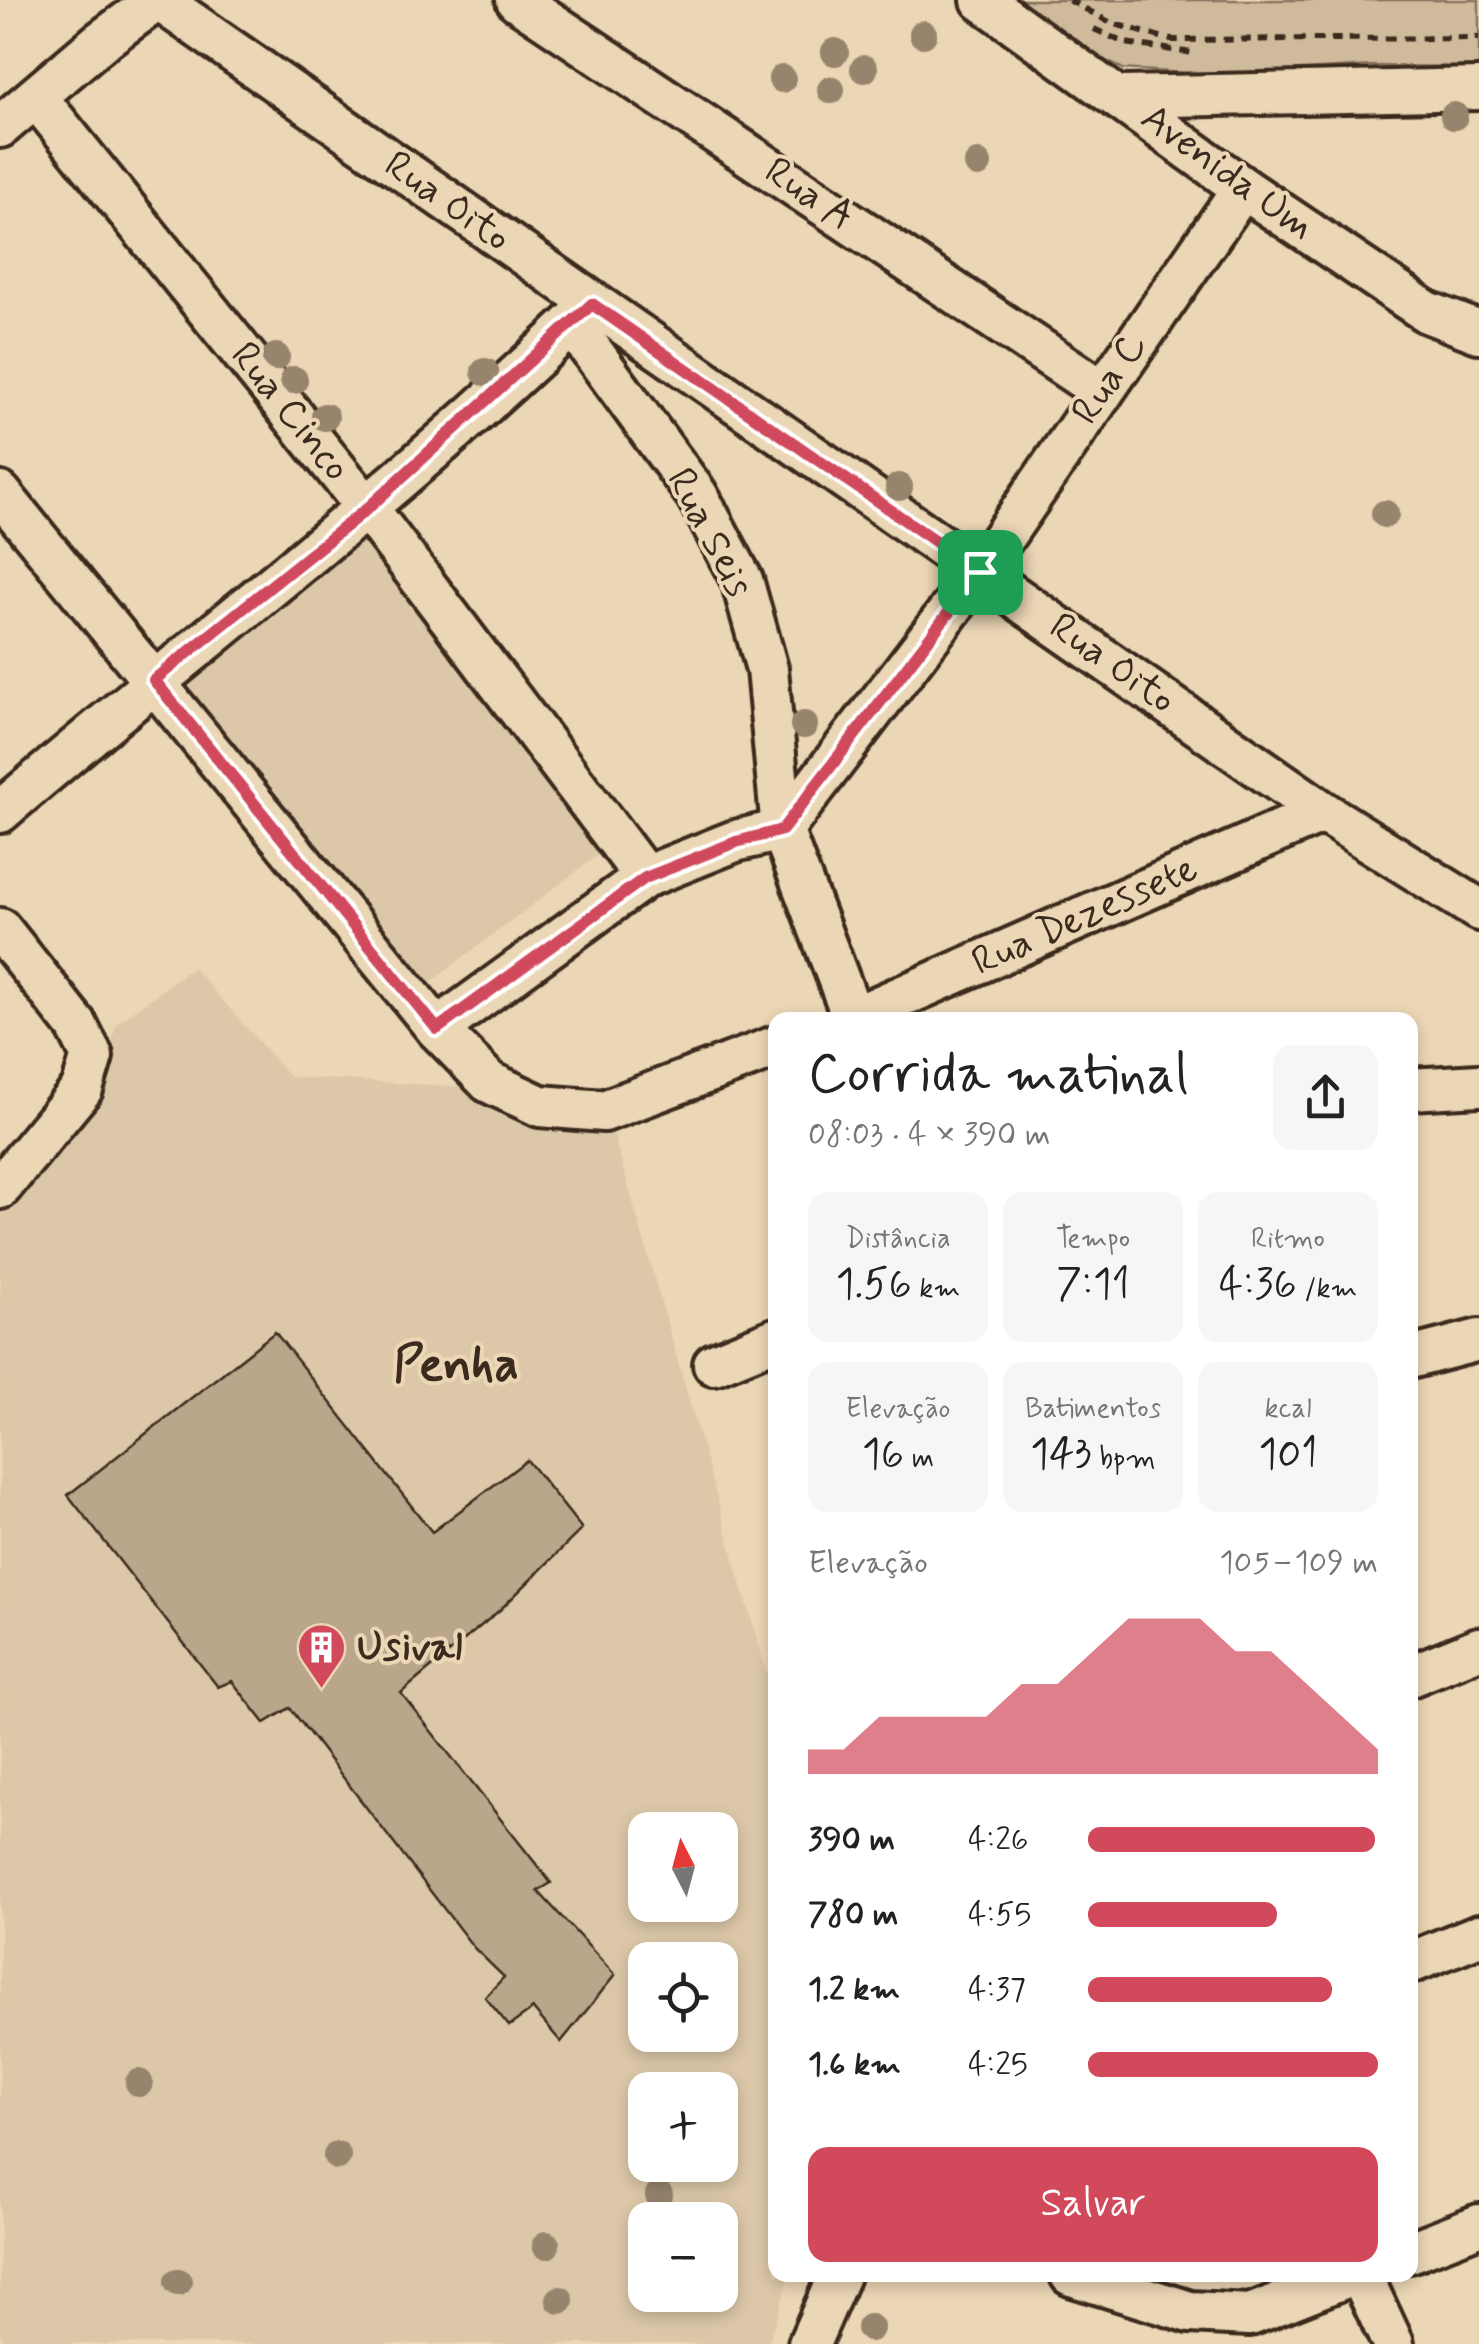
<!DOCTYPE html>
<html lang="pt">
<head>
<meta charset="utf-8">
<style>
  :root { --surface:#fff; --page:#f6f6f6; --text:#222; --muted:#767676; --accent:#d1495b }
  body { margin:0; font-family:Mynerve,sans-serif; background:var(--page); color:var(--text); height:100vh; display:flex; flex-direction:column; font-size:38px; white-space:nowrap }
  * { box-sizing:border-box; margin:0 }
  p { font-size:32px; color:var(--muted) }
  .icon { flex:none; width:55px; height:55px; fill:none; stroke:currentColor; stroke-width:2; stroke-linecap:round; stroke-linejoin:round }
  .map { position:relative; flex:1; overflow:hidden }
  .side { position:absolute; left:768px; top:1012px; width:650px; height:1270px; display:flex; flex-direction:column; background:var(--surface); border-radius:20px; box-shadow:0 5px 15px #0003 }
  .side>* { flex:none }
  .needle { width:65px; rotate:354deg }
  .fabs { position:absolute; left:628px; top:1812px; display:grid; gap:20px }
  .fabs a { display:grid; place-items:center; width:110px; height:110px; border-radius:20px; background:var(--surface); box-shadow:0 5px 15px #0003; font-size:50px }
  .pin { position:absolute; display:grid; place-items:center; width:85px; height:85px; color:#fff; margin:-42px; border-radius:20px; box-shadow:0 5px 15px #0006 }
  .round { display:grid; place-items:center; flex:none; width:105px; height:105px; border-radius:20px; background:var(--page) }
  .headline { display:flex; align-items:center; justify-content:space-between; height:170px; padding:0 40px }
  h1 { font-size:55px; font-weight:600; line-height:75px }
  .figures { display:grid; grid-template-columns:repeat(3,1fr); gap:15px; height:170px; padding:10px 40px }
  .figures div { display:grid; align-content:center; border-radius:20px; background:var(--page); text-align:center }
  .figures b { font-size:42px; font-weight:600 }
  .figures small { font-size:28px; font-weight:400 }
  .figures p { font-size:28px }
  .chart { height:280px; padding:20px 40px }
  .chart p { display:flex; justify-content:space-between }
  .chart svg { width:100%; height:180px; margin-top:10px; fill:var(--accent); opacity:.7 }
  .button { display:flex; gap:20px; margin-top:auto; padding:20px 40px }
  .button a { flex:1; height:115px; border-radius:20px; background:var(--accent); color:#fff; font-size:40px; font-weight:600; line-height:115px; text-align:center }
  ul { padding:0 40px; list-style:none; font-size:32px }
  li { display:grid; grid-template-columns:160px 120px 1fr; align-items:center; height:75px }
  li i { height:25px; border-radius:12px; background:var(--accent) }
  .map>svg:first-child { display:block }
  .built { fill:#dcc8a8; fill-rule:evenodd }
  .green { fill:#cfba9c; stroke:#85725d; stroke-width:2.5 }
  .building { fill:#baa68b; stroke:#3b2a1e; stroke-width:2.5 }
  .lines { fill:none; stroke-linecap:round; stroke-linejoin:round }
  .minor-casing { stroke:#3b2a1e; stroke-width:48 }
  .path { stroke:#3b2a1e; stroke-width:6; stroke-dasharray:10 8; stroke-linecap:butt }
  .minor { stroke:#ebd6b5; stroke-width:40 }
  .tree { fill:#96846c }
  .route-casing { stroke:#fff; stroke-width:20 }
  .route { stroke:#d1495b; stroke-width:12 }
  .labels { text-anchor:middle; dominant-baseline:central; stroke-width:8; stroke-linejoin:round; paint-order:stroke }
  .street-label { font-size:40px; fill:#3b2a1e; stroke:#ebd6b5 }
  .poi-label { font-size:40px; font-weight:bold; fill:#3b2a1e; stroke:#ebd6b5; text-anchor:start }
  .district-label { font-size:50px; font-weight:bold; fill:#3b2a1e; stroke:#ebd6b5 }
</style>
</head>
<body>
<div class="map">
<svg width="1479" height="2344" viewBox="0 0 1479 2344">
  <rect width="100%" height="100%" fill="#ebd6b5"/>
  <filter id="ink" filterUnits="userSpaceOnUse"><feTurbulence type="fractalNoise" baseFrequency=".01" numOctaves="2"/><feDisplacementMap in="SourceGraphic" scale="20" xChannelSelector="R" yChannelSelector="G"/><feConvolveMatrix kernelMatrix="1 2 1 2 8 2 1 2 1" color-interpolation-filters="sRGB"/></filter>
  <g filter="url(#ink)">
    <g class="built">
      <path d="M362,538L602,852L420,990L179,675Z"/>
      <path d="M193,967L290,1077L485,1088L610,1122L775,1702V2275H790L768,2344H10L0,2336V1211L90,1101L105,1071L116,1024ZM645,1830H720V1905H645ZM645,1960H720V2035H645ZM645,2090H720V2165H645ZM645,2220H720V2295H645Z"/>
    </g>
    <path class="green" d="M1012,0H1479V67L1373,66L1218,75L1123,69L1075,46Z"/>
    <path class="building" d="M275,1332L432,1532L527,1460L582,1529L501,1609L401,1693L551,1883L538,1891L615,1975L561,2042L533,2009L509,2026L485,1997L504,1977L474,1948L290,1708L265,1723L232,1681L218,1687L68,1495Z"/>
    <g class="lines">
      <defs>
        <g id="minor">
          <path d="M159,0L1323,812L1479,910"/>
          <path d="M517,0L1102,391"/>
          <path d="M982,0L1243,188L1427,312L1479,332"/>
          <path d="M36,97L368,509L645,877"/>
          <path d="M1122,97L1479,89"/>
          <path d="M0,127L100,42L157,0"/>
          <path d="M572,324L697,495L742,580L767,669L782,830L854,1020"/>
          <path d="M0,493L437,1029L489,1082L540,1106L604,1111L775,1047"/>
          <path d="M0,812C197,643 406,486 592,304"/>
          <path d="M0,929L77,1026L92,1056L82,1089L0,1188"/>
          <path d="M848,1020L1323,812"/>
          <path d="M437,1029L645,877L735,841L782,830L980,571L1243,188"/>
          <path d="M1410,1089L1479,1085"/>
          <path d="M1410,1358L1479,1340"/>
          <path d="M714,1364L775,1339"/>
          <path d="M1410,1676L1479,1648"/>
          <path d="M1410,1963L1479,1935"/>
          <path d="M1410,2252L1479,2225"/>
          <path d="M1071,2275L1190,2312L1250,2315L1351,2275"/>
          <path d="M1361,2275L1393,2344"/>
          <path d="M809,2344L839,2275"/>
        </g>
      </defs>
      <use href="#minor" class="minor-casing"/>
      <g class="path">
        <path d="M1069,0L1111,23L1171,40L1479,38"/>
        <path d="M1094,29L1125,43L1193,53"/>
      </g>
      <use href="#minor" class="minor"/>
    </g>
    <g class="tree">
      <circle cx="923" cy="34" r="14"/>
      <circle cx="835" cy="52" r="14"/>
      <circle cx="864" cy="69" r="14"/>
      <circle cx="782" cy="79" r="14"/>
      <circle cx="831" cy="90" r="14"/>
      <circle cx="1454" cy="116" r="14"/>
      <circle cx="978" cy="164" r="14"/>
      <circle cx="276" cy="357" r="14"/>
      <circle cx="485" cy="372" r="14"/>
      <circle cx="294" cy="380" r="14"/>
      <circle cx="325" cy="417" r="14"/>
      <circle cx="899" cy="487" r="14"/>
      <circle cx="1385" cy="514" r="14"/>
      <circle cx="804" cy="725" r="14"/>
      <circle cx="139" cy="2083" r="14"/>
      <circle cx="337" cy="2156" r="14"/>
      <circle cx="659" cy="2195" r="14"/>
      <circle cx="546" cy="2245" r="14"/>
      <circle cx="178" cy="2282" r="14"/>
      <circle cx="560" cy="2300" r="14"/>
      <circle cx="870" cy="2328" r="14"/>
    </g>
  </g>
  <g class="lines" filter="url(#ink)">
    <defs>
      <path id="route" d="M592,304L980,572L782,830L736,842L645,878L437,1029L154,680L368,508Z"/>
    </defs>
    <use href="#route" class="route-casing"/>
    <use href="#route" class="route"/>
  </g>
  <defs>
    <symbol id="building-pin" viewBox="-11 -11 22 30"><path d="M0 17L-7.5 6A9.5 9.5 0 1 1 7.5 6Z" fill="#d1495b" stroke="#ebd6b5"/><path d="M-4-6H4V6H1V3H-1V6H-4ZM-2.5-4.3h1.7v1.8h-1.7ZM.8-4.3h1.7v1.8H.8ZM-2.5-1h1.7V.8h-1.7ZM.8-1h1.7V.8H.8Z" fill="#fff"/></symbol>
  </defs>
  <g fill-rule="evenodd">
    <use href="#building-pin" x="294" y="1620" width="55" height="75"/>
  </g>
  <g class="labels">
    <g class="street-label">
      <text transform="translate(1227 173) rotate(36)">Avenida Um</text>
      <text transform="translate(809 195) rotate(34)">Rua A</text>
      <text transform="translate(447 202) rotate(35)">Rua Oito</text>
      <text transform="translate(1110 379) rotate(-56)">Rua C</text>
      <text transform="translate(290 412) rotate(51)">Rua Cinco</text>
      <text transform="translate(709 533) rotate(62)">Rua Seis</text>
      <text transform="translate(1112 664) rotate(35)">Rua Oito</text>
      <text transform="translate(1085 916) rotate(-24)">Rua Dezessete</text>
    </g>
    <g class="poi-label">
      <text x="357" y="1648">Usival</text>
    </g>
    <g class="district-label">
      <text x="456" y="1366">Penha</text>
    </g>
  </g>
</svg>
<div class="fabs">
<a><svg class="needle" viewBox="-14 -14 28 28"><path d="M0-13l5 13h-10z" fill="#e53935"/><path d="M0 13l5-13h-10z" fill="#767676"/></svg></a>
<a><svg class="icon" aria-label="locate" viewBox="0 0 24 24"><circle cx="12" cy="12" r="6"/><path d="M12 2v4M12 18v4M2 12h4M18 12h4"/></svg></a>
<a>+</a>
<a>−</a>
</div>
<div class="pin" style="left:980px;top:572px;background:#1e9e55"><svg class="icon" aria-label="arrive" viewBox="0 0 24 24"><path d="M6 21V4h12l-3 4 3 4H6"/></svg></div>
<section class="side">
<div class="headline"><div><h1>Corrida matinal</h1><p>08:03 · 4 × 390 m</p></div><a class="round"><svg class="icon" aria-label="share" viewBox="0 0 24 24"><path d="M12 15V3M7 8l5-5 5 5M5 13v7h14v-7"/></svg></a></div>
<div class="figures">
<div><p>Distância</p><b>1.56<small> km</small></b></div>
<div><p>Tempo</p><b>7:11</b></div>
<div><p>Ritmo</p><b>4:36<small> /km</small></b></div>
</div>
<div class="figures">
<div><p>Elevação</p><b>16<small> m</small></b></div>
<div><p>Batimentos</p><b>143<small> bpm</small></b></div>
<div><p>kcal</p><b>101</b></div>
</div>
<div class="chart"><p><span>Elevação</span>105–109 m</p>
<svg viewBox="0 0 160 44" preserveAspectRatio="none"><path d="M0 44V38L10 38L20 30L30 30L40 30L50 30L60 22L70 22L80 14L90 6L100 6L110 6L120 14L130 14L140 22L150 30L160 38V44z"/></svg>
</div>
<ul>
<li><b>390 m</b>4:26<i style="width:99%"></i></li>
<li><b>780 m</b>4:55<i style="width:65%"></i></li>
<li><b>1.2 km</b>4:37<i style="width:84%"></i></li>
<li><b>1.6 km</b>4:25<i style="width:100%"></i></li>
</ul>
<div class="button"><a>Salvar</a></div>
</section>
</div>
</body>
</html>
